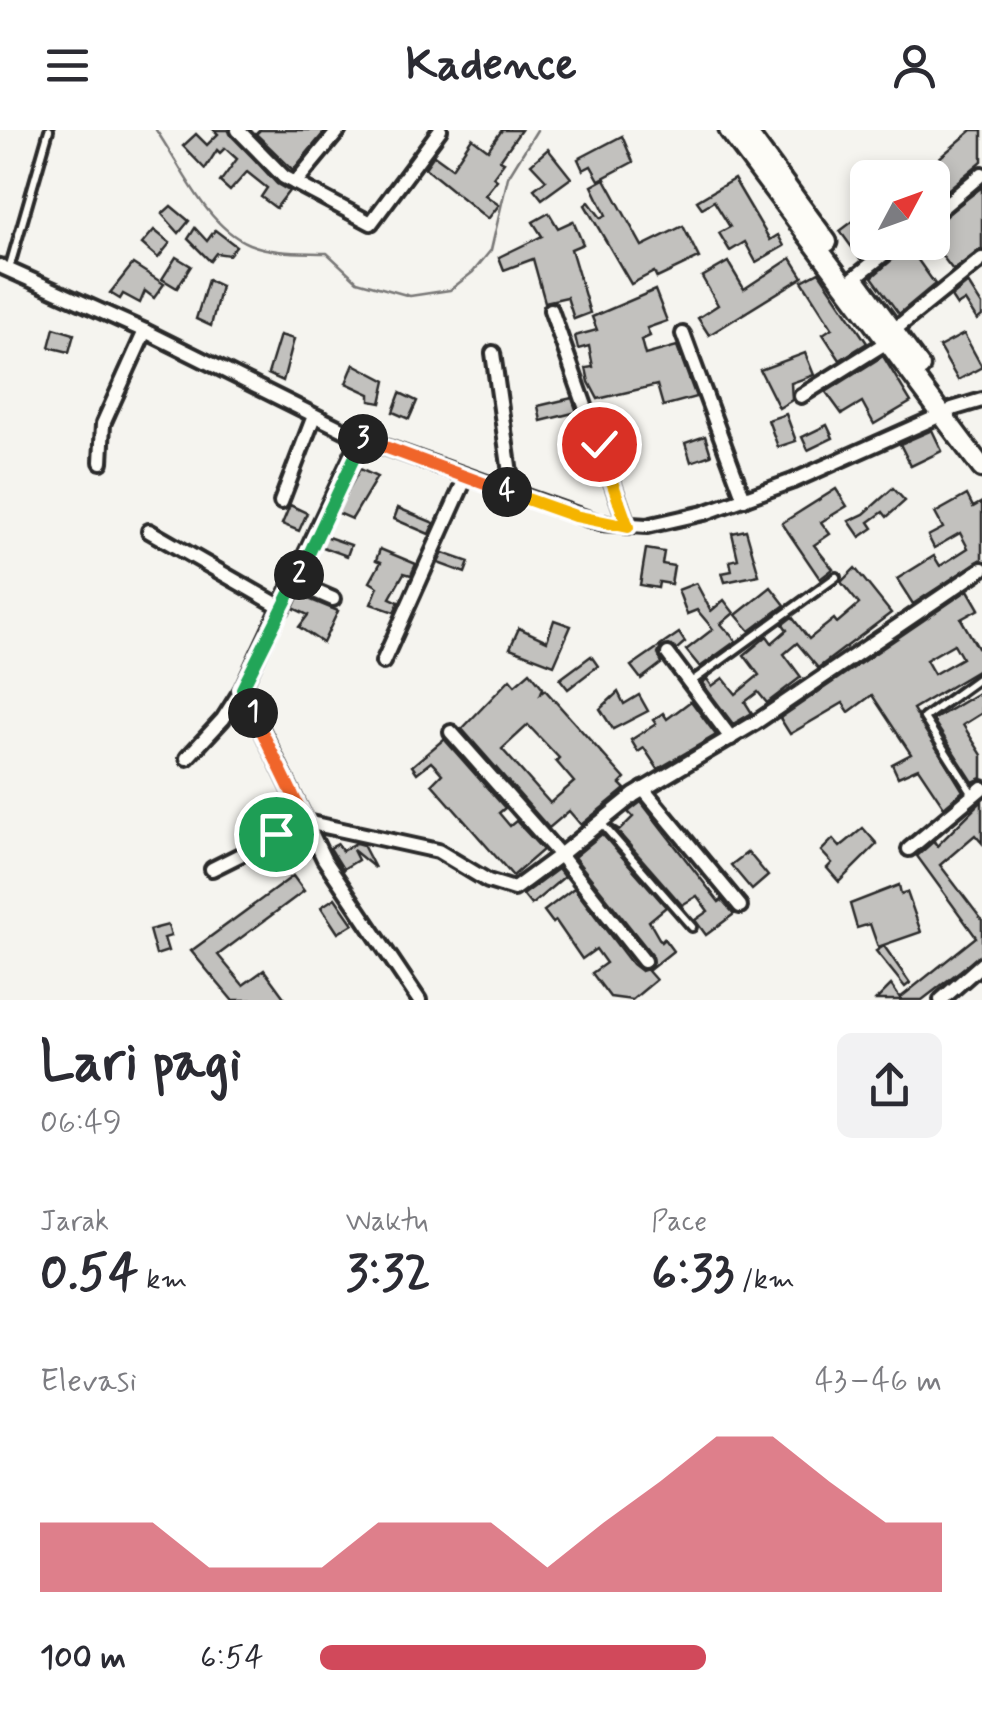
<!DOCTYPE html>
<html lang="id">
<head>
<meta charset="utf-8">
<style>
  :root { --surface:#fff; --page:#f2f2f3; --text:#2b2b33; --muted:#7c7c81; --accent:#d1495b }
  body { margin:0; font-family:Mynerve,sans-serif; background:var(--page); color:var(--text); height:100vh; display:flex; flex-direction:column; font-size:38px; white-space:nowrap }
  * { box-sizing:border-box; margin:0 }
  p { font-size:32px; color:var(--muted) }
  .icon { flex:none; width:55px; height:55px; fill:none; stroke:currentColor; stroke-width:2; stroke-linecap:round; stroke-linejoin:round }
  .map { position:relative; height:870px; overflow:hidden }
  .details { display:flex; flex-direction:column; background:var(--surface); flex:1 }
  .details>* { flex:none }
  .needle { width:65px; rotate:49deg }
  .buttons { position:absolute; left:850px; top:30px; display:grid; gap:20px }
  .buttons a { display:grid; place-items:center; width:100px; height:100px; border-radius:15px; background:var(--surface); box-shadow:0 5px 15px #0003; font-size:50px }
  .pin { position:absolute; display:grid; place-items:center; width:85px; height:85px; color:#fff; margin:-42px; border:5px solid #fff; border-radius:50%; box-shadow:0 2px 10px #0007 }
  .km { position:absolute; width:50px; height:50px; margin:-25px; border-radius:50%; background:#222; color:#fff; font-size:28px; line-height:50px; text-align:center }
  .round { display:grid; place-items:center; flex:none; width:105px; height:105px; border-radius:15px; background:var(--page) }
  .headline { display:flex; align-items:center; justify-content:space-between; height:170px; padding:0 40px }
  h1 { font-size:55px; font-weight:700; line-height:75px }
  .figures { display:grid; grid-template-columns:repeat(3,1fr); gap:15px; height:170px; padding:10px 40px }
  .figures div { display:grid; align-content:center }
  .figures b { font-size:50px; font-weight:700 }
  .figures small { font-size:28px; font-weight:400 }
  .figures p { font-size:28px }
  .chart { height:280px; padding:20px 40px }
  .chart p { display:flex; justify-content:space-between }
  .chart svg { width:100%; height:180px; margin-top:10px; fill:var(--accent); opacity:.7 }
  ul { padding:0 40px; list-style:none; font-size:32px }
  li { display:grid; grid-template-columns:160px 120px 1fr; align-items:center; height:75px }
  li i { height:25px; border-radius:12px; background:var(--accent) }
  header { display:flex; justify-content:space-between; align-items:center; height:130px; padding:0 40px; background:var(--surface); font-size:45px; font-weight:700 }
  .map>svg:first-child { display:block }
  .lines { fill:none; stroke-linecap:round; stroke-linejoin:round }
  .stream { stroke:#797877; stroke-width:2.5 }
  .building { fill:#c2c1be; stroke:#2b2b2b; stroke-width:2.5; fill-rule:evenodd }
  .lane-casing { stroke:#2b2b2b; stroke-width:14 }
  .street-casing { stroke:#2b2b2b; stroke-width:20 }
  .secondary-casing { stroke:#2b2b2b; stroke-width:25 }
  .lane { stroke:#fdfcf7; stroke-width:6 }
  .street { stroke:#fdfcf7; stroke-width:12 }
  .secondary { stroke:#fdfcf7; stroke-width:18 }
  .split-1-casing { stroke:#fff; stroke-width:20 }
  .split-2-casing { stroke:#fff; stroke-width:20 }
  .split-3-casing { stroke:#fff; stroke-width:20 }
  .split-4-casing { stroke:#fff; stroke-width:20 }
  .split-5-casing { stroke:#fff; stroke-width:20 }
  .split-6-casing { stroke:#fff; stroke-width:20 }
  .split-1 { stroke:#f0652b; stroke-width:12 }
  .split-2 { stroke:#22a559; stroke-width:12 }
  .split-3 { stroke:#22a559; stroke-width:12 }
  .split-4 { stroke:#f0652b; stroke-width:12 }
  .split-5 { stroke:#f5b400; stroke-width:12 }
  .split-6 { stroke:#f5b400; stroke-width:12 }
</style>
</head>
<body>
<header><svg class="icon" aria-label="menu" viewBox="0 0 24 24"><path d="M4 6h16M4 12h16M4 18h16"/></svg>Kadence<svg class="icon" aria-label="person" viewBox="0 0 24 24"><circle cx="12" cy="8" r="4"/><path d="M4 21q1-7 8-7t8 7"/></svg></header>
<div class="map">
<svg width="982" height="870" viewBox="0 0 982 870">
  <rect width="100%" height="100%" fill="#f5f4ef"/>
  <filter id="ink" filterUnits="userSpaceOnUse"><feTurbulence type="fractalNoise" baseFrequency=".01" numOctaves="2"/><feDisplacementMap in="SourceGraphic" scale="20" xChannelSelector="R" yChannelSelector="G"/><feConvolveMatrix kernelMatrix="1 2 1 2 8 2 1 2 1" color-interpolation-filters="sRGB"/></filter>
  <g filter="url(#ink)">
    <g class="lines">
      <path class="stream" d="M156,0C181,36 206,96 249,114C274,124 302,122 327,123L357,151L410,166L450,160L473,142L491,120L508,47L537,0"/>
    </g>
    <g class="building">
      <path d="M214,0H228L277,54L289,61L276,78L261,67L267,58L247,42L230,61L220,52L237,29L225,18L220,23L217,20L205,39L183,16L196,4L207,15L218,4Z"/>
      <path d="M260,0H326L293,40L256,4Z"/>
      <path d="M502,0H521L500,30L504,32L493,47L497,50L485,65L499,75L488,89L425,38L434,25L452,38L472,8L488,20Z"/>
      <path d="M972,0H982V31L932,73V48H916Z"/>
      <path d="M622,6L633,32L599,50L591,36L583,40L578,29Z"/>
      <path d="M548,19L571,48L542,69L534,59L546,50L531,34Z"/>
      <path d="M605,49L642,116L683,96L699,128L657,148L654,142L631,154L585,75L589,72L601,88L606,85L592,56Z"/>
      <path d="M734,49L770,110L778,105L784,116L756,132L745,112L730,121L719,103L730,97L714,71L702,78L697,71Z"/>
      <path d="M982,57V119L953,140L932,113V96Z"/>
      <path d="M171,76L189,91L179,103L162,84Z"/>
      <path d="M868,80V112H882L861,130L840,101Z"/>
      <path d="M549,83L558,98L573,91L583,114L571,119L590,183L574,189L567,167L545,172L533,129L504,140L499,127L542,106L533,92Z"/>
      <path d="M195,98L207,111L215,100L236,116L229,125L216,123L210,131L188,109Z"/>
      <path d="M154,100L170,113L158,128L142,114Z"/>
      <path d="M908,116L935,154L899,184L872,147Z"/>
      <path d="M176,127L191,136L177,158L162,149Z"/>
      <path d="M791,128L803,147L709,205L698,188L718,175L702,147L728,132L744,159Z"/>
      <path d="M133,134L164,154L154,168L145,161L140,173L123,164L120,169L110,163Z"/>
      <path d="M819,142L867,213L840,230L823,204L832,198L802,151Z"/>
      <path d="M208,150L221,156L211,196L196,189Z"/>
      <path d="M968,153L982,175V186L977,190L965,171L957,176L951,167Z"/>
      <path d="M655,160L667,191L647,198L650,206L641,210L645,225L677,216L696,267L663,276L657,255L598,269L589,252L586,238L593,237L589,216L578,219L575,206L597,200L592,187Z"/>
      <path d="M54,198L74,204L69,222L49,217Z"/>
      <path d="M964,204L982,237L958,250L939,217Z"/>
      <path d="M280,205L294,209L283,251L268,244Z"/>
      <path d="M805,223L814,245L791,253L792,270L779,278L760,240Z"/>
      <path d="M883,226L911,272L874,294L862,272L842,284L826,262Z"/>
      <path d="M354,234L386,251L381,273L370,271V264L346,253Z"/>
      <path d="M400,263L417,271L409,289L393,282Z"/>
      <path d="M572,268L577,282L541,291L538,276Z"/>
      <path d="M786,284L796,311L778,317L768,290Z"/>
      <path d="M827,295L833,308L808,320L802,307Z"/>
      <path d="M932,300L942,321L911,336L900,314Z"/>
      <path d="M705,306L711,325L691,332L685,313Z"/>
      <path d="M588,315L597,339L579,346L572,320Z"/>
      <path d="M360,339L377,347L352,389L336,382Z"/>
      <path d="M893,358L905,371L887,387L883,382L869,392L873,398L860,407L849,391L864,384Z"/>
      <path d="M836,359L847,376L821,392L830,404L814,415L833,439L820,449L782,393Z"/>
      <path d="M967,365L973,377L982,372V429L913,474L897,449L934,426L940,436L968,418L960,403L934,418L928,406L943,398L935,383Z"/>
      <path d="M290,375L307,383L299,401L282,394Z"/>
      <path d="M398,378L434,393L429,404L394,389Z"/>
      <path d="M746,400L759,445L725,452L722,443L732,441L730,431L738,429L732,403Z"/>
      <path d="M325,406L351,415L347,426L320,416Z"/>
      <path d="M380,419L416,434L411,445L404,443L390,468L399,472L394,482L371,474L378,457L370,452L381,432L376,430Z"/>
      <path d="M646,419L664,422L662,434L674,436L671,454L659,452L658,458L640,455Z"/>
      <path d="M443,423L469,432L465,443L438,433Z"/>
      <path d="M855,438L891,483L818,538L797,513L784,524L801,547L767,573L758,562L745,572L752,583L733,594L702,553L707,549L712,556L723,548L736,564L759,545L744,525L767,506L772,513L787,500L783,494L792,487L809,509L834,489L837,493L859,474L841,452Z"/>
      <path d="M696,453L711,481L724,470L734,483L721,494L736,511L700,537L686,520L713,499L697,480L687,484L678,460Z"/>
      <path d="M771,457L785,475L750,501L736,485Z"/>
      <path d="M968,460L979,479L961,489L978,518L982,516V538L913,579L963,661L944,677L918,638L898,647L892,634L911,624L872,565L849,582L843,573L790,604L780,588ZM954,514L962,528L934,544L926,530Z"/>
      <path d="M299,465L338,481L323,513L299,497L308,485L293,478Z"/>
      <path d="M554,490L571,496L554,535L510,518L519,498L547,511Z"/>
      <path d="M679,503L685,512L677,519L661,517L658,524L662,533L641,549L631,536Z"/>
      <path d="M591,526L598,536L568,559L560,549Z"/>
      <path d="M530,542L543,558L541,563L545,560L625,649L620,654L625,659L581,695L569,681L549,698L462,599L510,549L515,555ZM528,595L559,628L556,631L574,652L550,673L502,619Z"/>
      <path d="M982,561V583L963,595L982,625V648L973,652L933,590Z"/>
      <path d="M618,562L624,574L639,565L648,581L613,599L600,579Z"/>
      <path d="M691,571L716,605L658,639L644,618L638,622L631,610L656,594L653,590L663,583L667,589Z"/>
      <path d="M444,609L505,678L499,683L510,696L516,691L543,720L513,746L432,654L442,644L436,637L431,632L417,643L412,636Z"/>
      <path d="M982,671V713L975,705L940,735L982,790V824L922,870H876L891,855L900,868L976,807L917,726L934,711L937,716Z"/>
      <path d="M641,672L719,772L722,770L734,784L706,805L695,790L708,781L697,766L682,775L612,695L620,700L633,687L628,682Z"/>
      <path d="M863,698L877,714L839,752L827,738L832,733L821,721L833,709L840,717Z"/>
      <path d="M602,704L666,777L649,791L661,812L664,809L673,821L648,841L656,850L632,870L610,867L592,843L606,833L596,819L582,829L556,791L553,793L544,781L574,758L632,834L641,841L651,838L652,825L574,727Z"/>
      <path d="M356,713L363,715L375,738L353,720L358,730L343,739L330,718L338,714L342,721Z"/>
      <path d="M748,722L768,746L752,760L731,735Z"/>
      <path d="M558,739L564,747L531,775L523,765Z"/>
      <path d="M293,746L304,761L218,825L243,855L264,840L286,870H232L191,821Z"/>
      <path d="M899,755L901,764L907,762L921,802L878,817L870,794L857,798L850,774Z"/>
      <path d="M335,768L353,794L338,803L321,777Z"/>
      <path d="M168,795L171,806L164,808L168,821L156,825L149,800Z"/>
      <path d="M884,816L910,853L905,857L876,821Z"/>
    </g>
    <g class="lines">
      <defs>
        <g id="lane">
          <path d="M9,139L49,0"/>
          <path d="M691,552L836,447"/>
          <path d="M972,663L924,588L982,546"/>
          <path d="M602,694L692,797"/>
        </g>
        <g id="street">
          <path d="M238,0L284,47L371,93L440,0"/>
          <path d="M295,53L339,0"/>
          <path d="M932,86L982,44"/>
          <path d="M0,136L145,201L360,308L600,393L647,396L704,383L793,351L941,285"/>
          <path d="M854,148L899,112"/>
          <path d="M551,180L628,397"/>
          <path d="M894,200L982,129"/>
          <path d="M683,204L744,369"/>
          <path d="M493,223L513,364"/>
          <path d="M801,266L887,212"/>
          <path d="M952,279L982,270"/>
          <path d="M101,332L103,294L145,201"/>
          <path d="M281,372L314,286"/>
          <path d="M149,401L283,478"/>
          <path d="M296,453L333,469"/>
          <path d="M668,524L731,608"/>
          <path d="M383,532L466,347"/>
          <path d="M242,559L324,729L419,870"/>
          <path d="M187,628L223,589L242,559L360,308"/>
          <path d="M643,659L740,776"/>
          <path d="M909,719L982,658"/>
          <path d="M212,739L306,692L438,721L488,751L514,759L560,725L451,602"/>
          <path d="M644,831L560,725L634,665L755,593L982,439"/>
          <path d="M941,870L982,834"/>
        </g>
        <g id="secondary">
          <path d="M729,0L982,338"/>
          <path d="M745,0L827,112"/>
          <path d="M858,153L920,237"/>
        </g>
      </defs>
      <use href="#lane" class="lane-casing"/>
      <use href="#street" class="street-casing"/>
      <use href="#secondary" class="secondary-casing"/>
      <use href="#lane" class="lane"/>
      <use href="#street" class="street"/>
      <use href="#secondary" class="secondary"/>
    </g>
  </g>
  <g class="lines" filter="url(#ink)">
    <defs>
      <path id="split-1" d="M253,583L306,692L276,704"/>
      <path id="split-2" d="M253,583L242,559L299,445"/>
      <path id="split-3" d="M299,445L363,309"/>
      <path id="split-4" d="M363,309L507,362"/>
      <path id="split-5" d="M507,362L575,386L628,397L619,372"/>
      <path id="split-6" d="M599,314L619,372"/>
    </defs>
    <use href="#split-1" class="split-1-casing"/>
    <use href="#split-2" class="split-2-casing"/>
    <use href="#split-3" class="split-3-casing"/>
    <use href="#split-4" class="split-4-casing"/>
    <use href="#split-5" class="split-5-casing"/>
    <use href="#split-6" class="split-6-casing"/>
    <use href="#split-1" class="split-1"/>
    <use href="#split-2" class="split-2"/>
    <use href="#split-3" class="split-3"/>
    <use href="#split-4" class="split-4"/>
    <use href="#split-5" class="split-5"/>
    <use href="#split-6" class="split-6"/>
  </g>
</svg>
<div class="buttons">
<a><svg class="needle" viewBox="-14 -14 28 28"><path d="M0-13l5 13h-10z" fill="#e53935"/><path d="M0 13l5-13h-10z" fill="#7c7c81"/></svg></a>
</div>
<div class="pin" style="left:276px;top:704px;background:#1e9e55"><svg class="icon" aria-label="arrive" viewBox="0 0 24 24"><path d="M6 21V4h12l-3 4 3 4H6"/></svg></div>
<div class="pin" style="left:599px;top:314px;background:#d93025"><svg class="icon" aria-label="check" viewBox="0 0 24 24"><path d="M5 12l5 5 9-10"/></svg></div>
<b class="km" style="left:253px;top:583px">1</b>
<b class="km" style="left:299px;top:445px">2</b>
<b class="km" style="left:363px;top:309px">3</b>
<b class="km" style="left:507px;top:362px">4</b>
</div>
<section class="details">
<div class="headline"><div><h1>Lari pagi</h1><p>06:49</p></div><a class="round"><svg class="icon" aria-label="share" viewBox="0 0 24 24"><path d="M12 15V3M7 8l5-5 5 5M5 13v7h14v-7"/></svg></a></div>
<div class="figures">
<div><p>Jarak</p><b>0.54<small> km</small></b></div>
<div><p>Waktu</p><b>3:32</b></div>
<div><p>Pace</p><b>6:33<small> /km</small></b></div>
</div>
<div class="chart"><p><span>Elevasi</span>43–46 m</p>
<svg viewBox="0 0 160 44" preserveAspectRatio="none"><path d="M0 44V27L10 27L20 27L30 38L40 38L50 38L60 27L70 27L80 27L90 38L100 27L110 17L120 6L130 6L140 17L150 27L160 27V44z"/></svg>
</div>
<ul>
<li><b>100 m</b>6:54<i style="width:62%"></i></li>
</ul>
</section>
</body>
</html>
